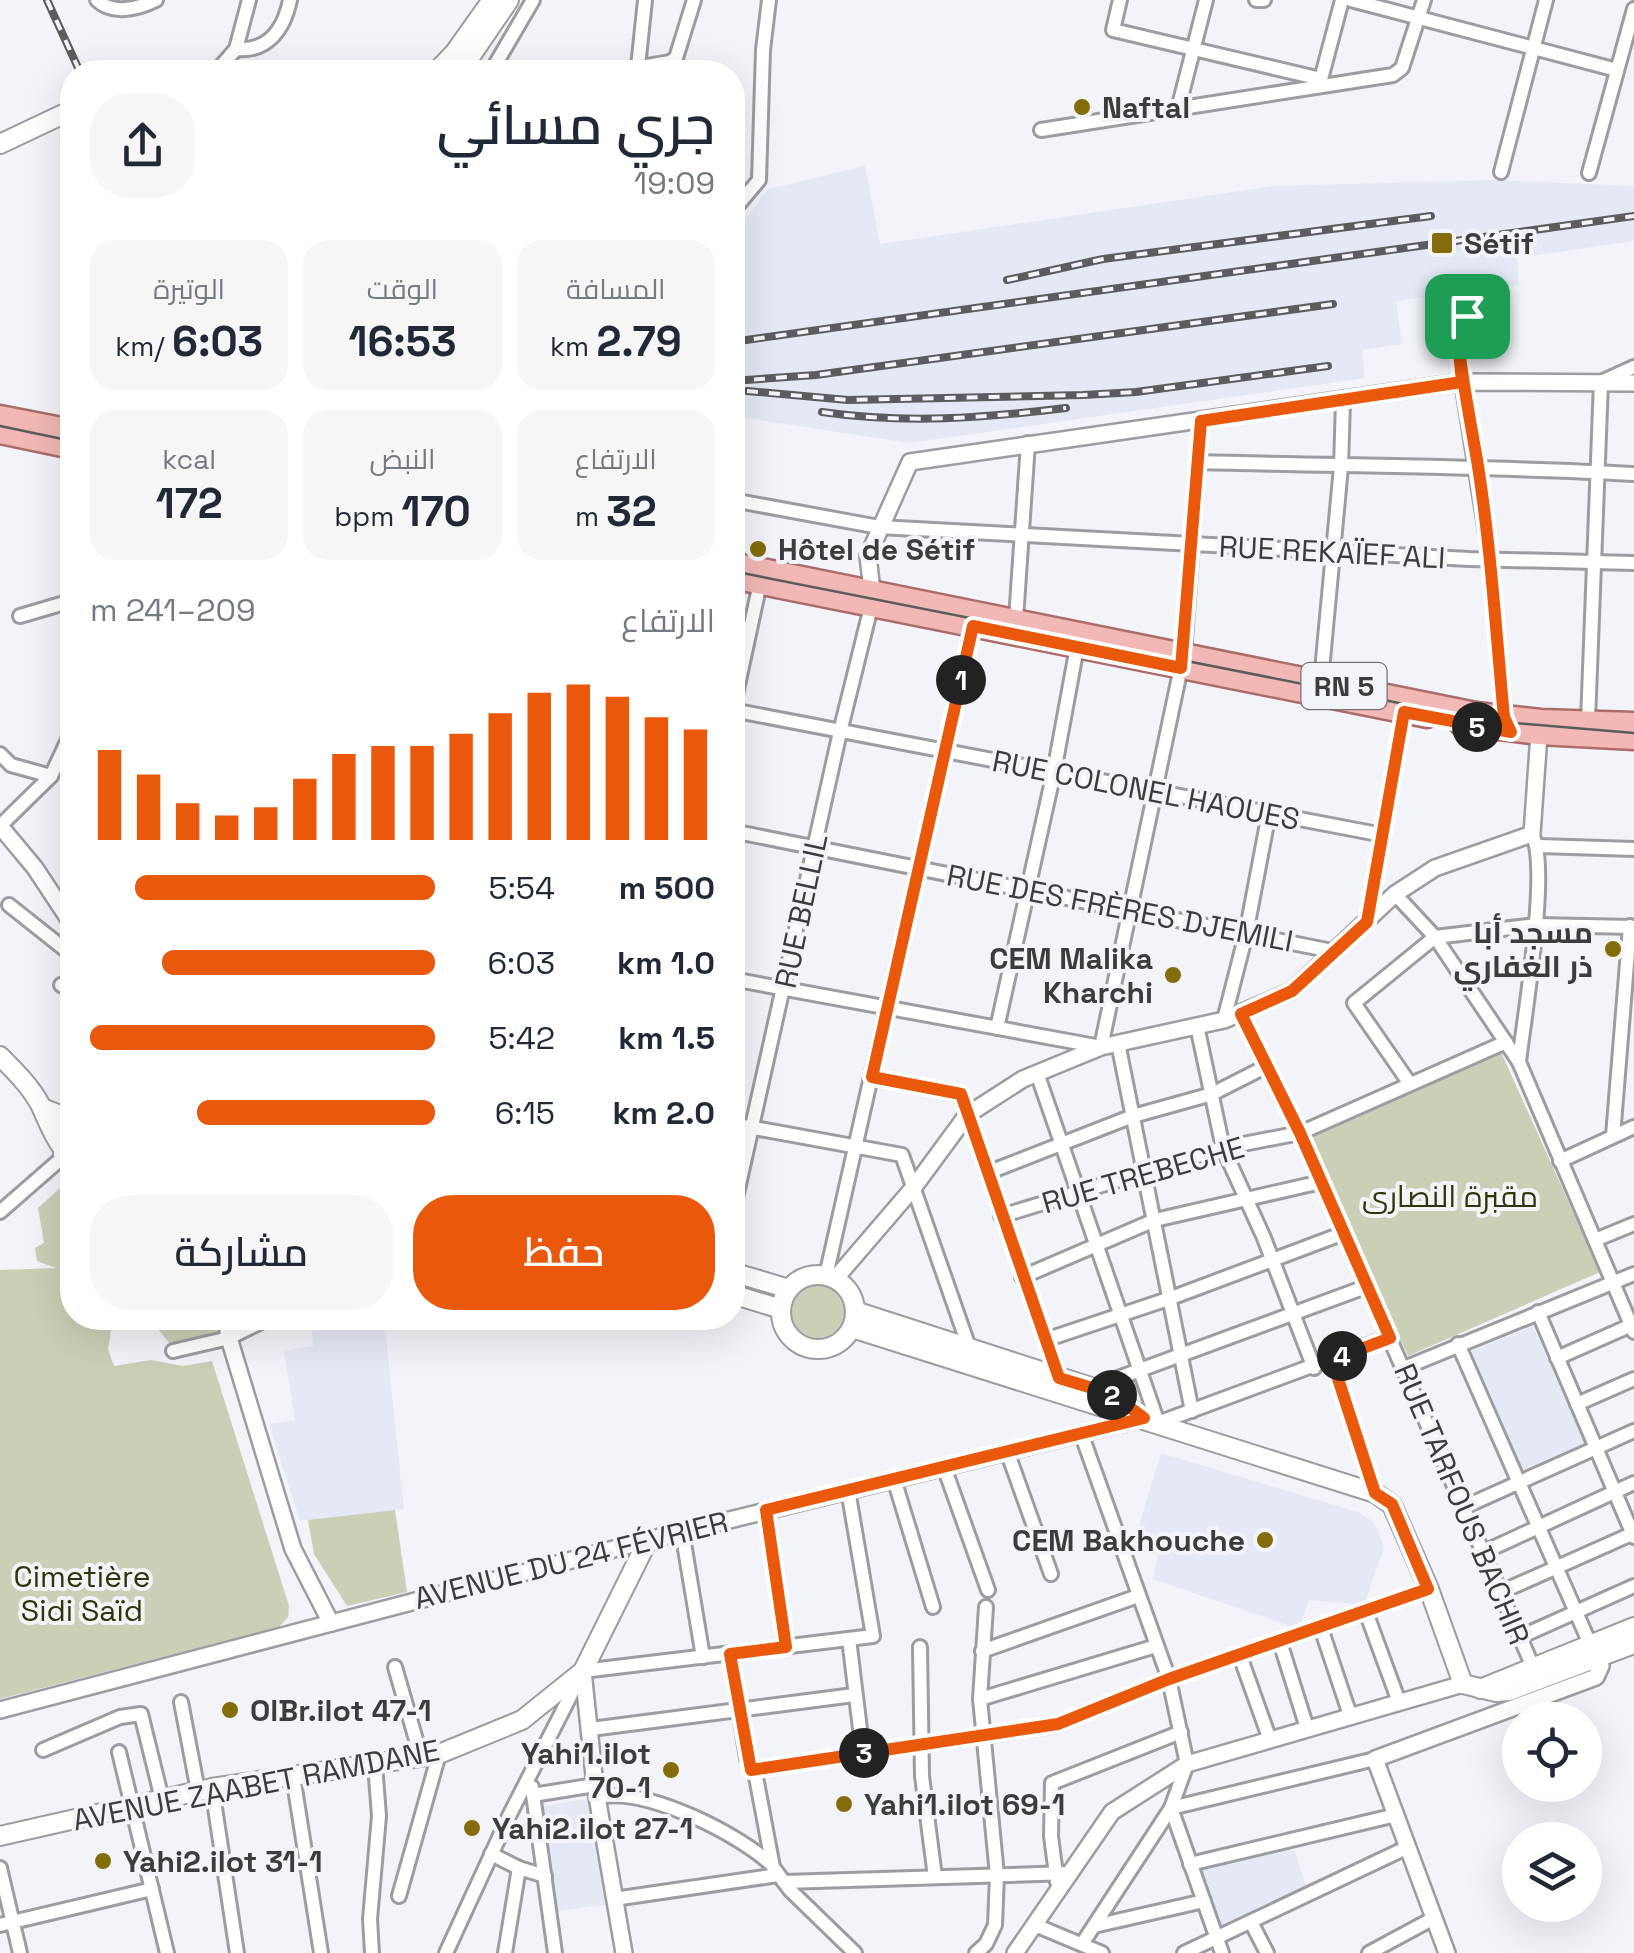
<!DOCTYPE html>
<html lang="ar">
<head>
<meta charset="utf-8">
<style>
  :root { --surface:#fff; --page:#f6f6f7; --text:#1f2937; --muted:#747a83; --accent:#ea580c }
  body { margin:0; font-family:"Space Grotesk",Cairo,sans-serif; background:var(--page); color:var(--text); direction:rtl; height:100vh; display:flex; flex-direction:column; font-size:38px; white-space:nowrap }
  * { box-sizing:border-box; margin:0 }
  p { font-size:32px; color:var(--muted) }
  .icon { flex:none; width:55px; height:55px; fill:none; stroke:currentColor; stroke-width:2; stroke-linecap:round; stroke-linejoin:round }
  .map { position:relative; flex:1; overflow:hidden; direction:ltr }
  .details { position:absolute; left:60px; top:60px; width:685px; height:1270px; display:flex; flex-direction:column; background:var(--surface); border-radius:40px; box-shadow:0 10px 40px #0002; direction:rtl }
  .details>* { flex:none }
  .tools { position:absolute; left:1502px; top:1702px; display:grid; gap:20px }
  .tools a { display:grid; place-items:center; width:100px; height:100px; border-radius:50%; background:var(--surface); box-shadow:0 10px 40px #0002; font-size:50px }
  .pin { position:absolute; display:grid; place-items:center; width:85px; height:85px; color:#fff; margin:-42px; border-radius:20px; box-shadow:0 5px 15px #0006 }
  .km { position:absolute; width:50px; height:50px; margin:-25px; border-radius:50%; background:#222; color:#fff; font-size:28px; line-height:50px; text-align:center }
  .round { display:grid; place-items:center; flex:none; width:105px; height:105px; border-radius:40px; background:var(--page) }
  .overview { display:flex; align-items:center; justify-content:space-between; height:170px; padding:0 30px }
  h1 { font-size:55px; font-weight:600; line-height:75px }
  .stats { display:grid; grid-template-columns:repeat(3,1fr); gap:15px; height:170px; padding:10px 30px }
  .stats div { display:grid; align-content:center; border-radius:25px; background:var(--page); text-align:center }
  .stats b { font-size:42px; font-weight:600 }
  .stats small { font-size:28px; font-weight:400 }
  .stats p { font-size:28px }
  .chart { height:280px; padding:20px 30px }
  .chart p { display:flex; justify-content:space-between }
  .chart svg { width:100%; height:180px; margin-top:10px; stroke:var(--accent); stroke-width:6 }
  .cta { display:flex; gap:20px; margin-top:auto; padding:20px 30px }
  .cta a { flex:1; height:115px; border-radius:40px; background:var(--accent); color:#fff; font-size:40px; font-weight:600; line-height:115px; text-align:center }
  .cta a+a { background:var(--page); color:var(--text) }
  ul { padding:0 30px; list-style:none; font-size:32px }
  li { display:grid; grid-template-columns:160px 120px 1fr; align-items:center; height:75px }
  li i { height:25px; border-radius:12px; background:var(--accent) }
  .map>svg:first-child { display:block }
  .built { fill:#e5e9f5 }
  .green { fill:#c9d0b6 }
  .lines { fill:none; stroke-linecap:round; stroke-linejoin:round }
  .minor-casing { stroke:#9c9da2; stroke-width:18 }
  .tertiary-casing { stroke:#9c9da2; stroke-width:20 }
  .secondary-casing { stroke:#9c9da2; stroke-width:22 }
  .primary-casing { stroke:#ab6d6a; stroke-width:25 }
  .minor { stroke:#fff; stroke-width:12 }
  .tertiary { stroke:#fff; stroke-width:15 }
  .secondary { stroke:#fff; stroke-width:18 }
  .primary { stroke:#f1b8b5; stroke-width:20 }
  .tram { stroke:#5b5c5d; stroke-width:2.5 }
  .rail-casing { stroke:#5b5c5d; stroke-width:8 }
  .rail { stroke:#f3f4f9; stroke-width:4; stroke-dasharray:11; stroke-linecap:butt }
  .route-casing { stroke:#fff; stroke-width:20 }
  .route { stroke:#ea580c; stroke-width:12 }
  .poi-dot { fill:#826d0a; stroke:#f3f4f9; stroke-width:4 }
  .labels { text-anchor:middle; dominant-baseline:central; stroke-width:8; stroke-linejoin:round; paint-order:stroke }
  .shield { fill:#f3f4f9; stroke:#727375; stroke-width:2.5 }
  .shield-label { font-size:28px; font-weight:bold; fill:#3b3c3d }
  .poi-label { font-size:30px; font-weight:bold; fill:#3b3c3d; stroke:#f3f4f9; text-anchor:start }
  .street-label { font-size:30px; fill:#3b3c3d; stroke:#f3f4f9 }
  .park-label { font-size:30px; fill:#2e3605; stroke:#f3f4f9 }
</style>
</head>
<body>
<div class="map">
<svg width="1634" height="1953" viewBox="0 0 1634 1953">
  <rect width="100%" height="100%" fill="#f3f4f9"/>
  <g class="built">
    <path d="M865,166L880,244L1274,186L1495,180L1634,186V241L1517,258L1519,285L1396,301L1402,344L1362,350L1365,378L909,443L733,416V236L768,189Z"/>
    <path d="M311,1318H384L404,1509L300,1521L269,1424L295,1420L284,1351L313,1346Z"/>
    <path d="M1533,1326L1586,1446L1519,1475L1467,1353Z"/>
    <path d="M1161,1453L1358,1512L1374,1522L1384,1547L1364,1605L1309,1600L1299,1629L1152,1579L1161,1545L1136,1536Z"/>
    <path d="M592,1798L609,1904L558,1911L543,1806Z"/>
    <path d="M1287,1846L1295,1852L1307,1889L1221,1930L1200,1869Z"/>
  </g>
  <g class="green">
    <path d="M1501,1052L1600,1272L1408,1356L1308,1137Z"/>
    <path d="M72,1177V1318H113L108,1349L114,1366L151,1360L183,1366L212,1361L289,1606L288,1617L279,1627L0,1699V1270L56,1268L37,1261L35,1248L44,1243L38,1208Z"/>
    <circle cx="819" cy="1312" r="29"/>
    <path d="M116,1318H220L219,1333L198,1342L172,1346L157,1328L139,1329Z"/>
    <path d="M395,1510L407,1592L347,1606L314,1554L308,1520Z"/>
  </g>
  <g class="lines">
    <defs>
      <g id="minor">
        <path d="M97,0C112,15 138,9 156,0"/>
        <path d="M1120,0L1113,30L1321,79"/>
        <path d="M1256,0H1264"/>
        <path d="M1351,0L1617,70"/>
        <path d="M236,49C268,52 284,29 290,0"/>
        <path d="M638,67L645,0"/>
        <path d="M216,72L236,49L249,0"/>
        <path d="M491,72L533,0"/>
        <path d="M624,72L629,69L670,62L676,58L694,0"/>
        <path d="M1320,83L1342,0"/>
        <path d="M1178,109L1206,0"/>
        <path d="M1041,130L1393,75L1402,68L1424,0"/>
        <path d="M1501,172L1546,0"/>
        <path d="M1589,173L1634,9"/>
        <path d="M732,212L759,180L763,50L769,0"/>
        <circle cx="1457" cy="312" r="11"/>
        <path d="M1456,322L1462,382L1490,559L1505,720"/>
        <path d="M1198,462C1344,466 1489,466 1634,474"/>
        <path d="M732,500L879,527L1469,559L1634,563"/>
        <path d="M20,616L61,604L72,606"/>
        <path d="M1016,619L1028,443"/>
        <path d="M1321,681L1341,467L1343,401"/>
        <path d="M732,710L1383,835"/>
        <path d="M732,713L760,583"/>
        <path d="M1588,721L1601,382L1634,367"/>
        <path d="M0,754L11,765L51,776"/>
        <path d="M0,826L51,776L72,731"/>
        <path d="M732,831L1332,951"/>
        <path d="M1539,846L1634,849"/>
        <path d="M1395,894L1435,937L1519,1062L1634,1332"/>
        <path d="M9,905L72,955"/>
        <path d="M1367,922L1404,712"/>
        <path d="M732,979L1101,1047L1184,653L1201,421"/>
        <path d="M61,985L72,981"/>
        <path d="M1241,1014L1300,1133L1533,1667"/>
        <path d="M1224,1020L1246,934L1269,813"/>
        <path d="M1197,1026L1223,1148L1264,1238L1314,1368"/>
        <path d="M997,1028L1054,772L1077,647"/>
        <path d="M1118,1043L1192,1411"/>
        <path d="M1519,1062C1524,1017 1550,867 1532,834"/>
        <path d="M1037,1073L1158,1423L1390,1337"/>
        <path d="M871,1077L961,1095L1060,1381"/>
        <path d="M1410,1084L1354,1003L1435,937L1536,925L1634,927"/>
        <path d="M732,1124L902,1155L971,1353"/>
        <path d="M1613,1136L1630,926"/>
        <path d="M1560,1161L1634,1127"/>
        <path d="M987,1173L1133,1116L1212,1094L1267,1066"/>
        <path d="M0,1212L63,1157"/>
        <path d="M732,1216L840,732L871,607"/>
        <path d="M1001,1216L1223,1148L1300,1133L1506,1042"/>
        <path d="M1595,1240L1634,1224"/>
        <path d="M826,1276L973,626"/>
        <path d="M1022,1277L1155,1220L1321,1182"/>
        <path d="M1538,1312L1634,1537"/>
        <path d="M1045,1340L1171,1298L1344,1233"/>
        <path d="M1458,1344L1590,1644"/>
        <path d="M173,1351L229,1338L269,1318"/>
        <path d="M1557,1358L1634,1324"/>
        <path d="M1332,1360L1375,1493"/>
        <path d="M1404,1368L1634,1274"/>
        <path d="M1091,1388L1368,1286"/>
        <path d="M1577,1404L1634,1379"/>
        <path d="M1081,1433L1169,1679L1187,1764L1171,1808L1082,1944"/>
        <path d="M1007,1451L1051,1574"/>
        <path d="M944,1467L988,1590"/>
        <path d="M894,1479L933,1607"/>
        <path d="M1464,1507L1634,1431"/>
        <path d="M767,1510L785,1647"/>
        <path d="M682,1531L703,1657"/>
        <path d="M1484,1552L1634,1483"/>
        <path d="M1501,1592L1634,1533"/>
        <path d="M1366,1612L1399,1702"/>
        <path d="M1321,1628L1350,1715"/>
        <path d="M1520,1637L1634,1586"/>
        <path d="M849,1639L860,1729"/>
        <path d="M1280,1642L1307,1728"/>
        <path d="M920,1647L922,1776L935,1877"/>
        <path d="M982,1651L1138,1596"/>
        <path d="M730,1653L747,1758L756,1777L773,1867L790,1890L855,1953"/>
        <path d="M1240,1656L1270,1740"/>
        <path d="M395,1667L421,1757"/>
        <path d="M980,1699L1156,1646"/>
        <path d="M181,1702L198,1791"/>
        <path d="M591,1729L854,1695"/>
        <path d="M43,1750L120,1717L141,1714L162,1799"/>
        <path d="M119,1752L167,1953"/>
        <path d="M751,1770L1058,1725L1169,1679L1429,1589"/>
        <path d="M293,1776L321,1953"/>
        <path d="M532,1787L555,1953"/>
        <path d="M212,1788L237,1953"/>
        <path d="M533,1795L595,1785L603,1796C651,1790 737,1833 772,1865"/>
        <path d="M491,1854L519,1868L545,1876"/>
        <path d="M1190,1864L1396,1815"/>
        <path d="M0,1868L20,1953"/>
        <path d="M784,1882L1070,1873"/>
        <path d="M1057,1882L1051,1836L1052,1783L1181,1732"/>
        <path d="M399,1896L439,1754"/>
        <path d="M614,1899L778,1875"/>
        <path d="M1251,1922L1267,1953"/>
        <path d="M0,1925L152,1889"/>
        <path d="M1035,1925L1102,1953"/>
        <path d="M1094,1926L1204,1901"/>
        <path d="M372,1953L370,1919L379,1816L375,1764"/>
        <path d="M446,1953L509,1816L583,1671L873,1636L848,1490"/>
        <path d="M505,1953L519,1868"/>
        <path d="M976,1953L986,1944L995,1925L997,1875L980,1699L986,1607"/>
        <path d="M1184,1953L1408,1847"/>
        <path d="M1222,1953L1171,1808L1375,1759"/>
        <path d="M1369,1953L1434,1918"/>
      </g>
      <g id="tertiary">
        <path d="M872,591L868,556L910,462L1462,382L1634,383"/>
        <path d="M0,826L35,868L72,924"/>
        <path d="M835,1279L914,1187L967,1115L1023,1079L1101,1047L1224,1020L1292,991L1395,894L1435,868L1532,834L1539,734"/>
        <path d="M226,1318L229,1338L293,1549L331,1623"/>
        <path d="M583,1671L595,1785L624,1953"/>
        <path d="M0,1710L648,1540L1140,1419"/>
        <path d="M1015,1953L1112,1812L1187,1764L1463,1684"/>
        <path d="M1447,1953L1375,1759L1596,1677L1601,1666L1592,1647"/>
      </g>
      <g id="secondary">
        <path d="M436,72L455,52L492,0"/>
        <path d="M460,72L509,0"/>
        <path d="M0,144L72,110"/>
        <path d="M0,1056C15,1071 31,1087 41,1106C48,1122 52,1134 63,1149"/>
        <path d="M42,1108L60,1115L72,1132"/>
        <path d="M68,1140L63,1154L72,1166"/>
        <path d="M732,1272L789,1289"/>
        <circle cx="818" cy="1312" r="37"/>
        <path d="M732,1294L781,1309"/>
        <path d="M855,1311L1112,1394L1135,1412"/>
        <path d="M852,1328L1375,1493L1392,1505L1429,1589L1463,1684L1496,1692L1509,1691L1634,1644"/>
        <path d="M1480,1689L1634,1627"/>
        <path d="M0,1836L212,1788L439,1754L522,1720L583,1671L648,1540"/>
      </g>
      <g id="primary">
        <path d="M0,416L72,430"/>
        <path d="M0,433L72,448"/>
        <path d="M732,563L1476,713L1541,720L1634,723"/>
        <path d="M732,578L1427,717"/>
        <path d="M1460,724L1539,734L1634,739"/>
      </g>
    </defs>
    <use href="#minor" class="minor-casing"/>
    <use href="#tertiary" class="tertiary-casing"/>
    <use href="#secondary" class="secondary-casing"/>
    <use href="#primary" class="primary-casing"/>
    <use href="#minor" class="minor"/>
    <use href="#tertiary" class="tertiary"/>
    <use href="#secondary" class="secondary"/>
    <use href="#primary" class="primary"/>
    <g class="tram">
      <path d="M0,426L72,441"/>
      <path d="M732,571L1490,721L1634,733"/>
    </g>
    <defs>
      <g id="rail">
        <path d="M47,0L80,72"/>
        <path d="M1007,280L1103,259L1431,216"/>
        <path d="M732,342L1634,216"/>
        <path d="M732,381L816,375L1333,304"/>
        <path d="M747,391L848,400L1083,395L1136,392L1328,366"/>
        <path d="M822,412C907,424 982,418 1066,408"/>
      </g>
    </defs>
    <use href="#rail" class="rail-casing"/>
    <use href="#rail" class="rail"/>
  </g>
  <g class="lines">
    <defs>
      <path id="route" d="M1467,316L1456,322L1462,382L1201,421L1181,668L973,626L872,1077L961,1094L1059,1378L1112,1394L1144,1418L766,1510L786,1647L730,1654L751,1770L1058,1724L1169,1679L1428,1589L1392,1504L1375,1493L1332,1360L1390,1338L1300,1133L1241,1014L1292,991L1367,922L1404,712L1511,732L1504,717C1496,633 1491,549 1478,466C1470,418 1460,371 1456,322L1448,317L1446,310L1452,302L1465,305L1467,316"/>
    </defs>
    <use href="#route" class="route-casing"/>
    <use href="#route" class="route"/>
  </g>
  <g class="poi-dot">
    <circle cx="1082" cy="107" r="10"/>
    <rect x="1430" y="231" width="24" height="24" rx="5"/>
    <circle cx="758" cy="549" r="10"/>
    <circle cx="1613" cy="949" r="10"/>
    <circle cx="1173" cy="975" r="10"/>
    <circle cx="1265" cy="1540" r="10"/>
    <circle cx="230" cy="1710" r="10"/>
    <circle cx="671" cy="1770" r="10"/>
    <circle cx="844" cy="1804" r="10"/>
    <circle cx="472" cy="1828" r="10"/>
    <circle cx="103" cy="1861" r="10"/>
  </g>
  <g class="labels">
    <rect class="shield" x="1301.5" y="663" width="85" height="46" rx="8"/>
    <g class="shield-label">
      <text x="1344" y="686">RN 5</text>
    </g>
    <g class="poi-label">
      <text x="1102" y="107">Naftal</text>
      <text x="1464" y="243">Sétif</text>
      <text x="778" y="549">Hôtel de Sétif</text>
      <text x="1593" y="932" text-anchor="end">مسجد أبا<tspan x="1593" dy="34">ذر الغفاري</tspan></text>
      <text x="1153" y="958" text-anchor="end">CEM Malika<tspan x="1153" dy="34">Kharchi</tspan></text>
      <text x="1245" y="1540" text-anchor="end">CEM Bakhouche</text>
      <text x="250" y="1710">OlBr.ilot 47-1</text>
      <text x="651" y="1753" text-anchor="end">Yahi1.ilot<tspan x="651" dy="34">70-1</tspan></text>
      <text x="864" y="1804">Yahi1.ilot 69-1</text>
      <text x="492" y="1828">Yahi2.ilot 27-1</text>
      <text x="123" y="1861">Yahi2.ilot 31-1</text>
    </g>
    <g class="street-label">
      <text transform="translate(1332 552) rotate(3)">RUE REKAÏEF ALI</text>
      <text transform="translate(1146 790) rotate(11)">RUE COLONEL HAOUES</text>
      <text transform="translate(1120 908) rotate(11)">RUE DES FRÈRES DJEMILI</text>
      <text transform="translate(801 911) rotate(-78)">RUE BELLIL</text>
      <text transform="translate(1143 1175) rotate(-16)">RUE TREBECHE</text>
      <text transform="translate(1462 1504) rotate(67)">RUE TARFOUS BACHIR</text>
      <text transform="translate(571 1560) rotate(-14)">AVENUE DU 24 FÉVRIER</text>
      <text transform="translate(256 1785) rotate(-11)">AVENUE ZAABET RAMDANE</text>
    </g>
    <g class="park-label">
      <text x="1450" y="1196">مقبرة النصارى</text>
      <text x="82" y="1576">Cimetière<tspan x="82" dy="34">Sidi Saïd</tspan></text>
    </g>
  </g>
</svg>
<div class="tools">
<a><svg class="icon" aria-label="locate" viewBox="0 0 24 24"><circle cx="12" cy="12" r="6"/><path d="M12 2v4M12 18v4M2 12h4M18 12h4"/></svg></a>
<a><svg class="icon" aria-label="layers" viewBox="0 0 24 24"><path d="M12 4l9 5-9 5-9-5zM3 14l9 5 9-5"/></svg></a>
</div>
<div class="pin" style="left:1467px;top:316px;background:#1e9e55"><svg class="icon" aria-label="arrive" viewBox="0 0 24 24"><path d="M6 21V4h12l-3 4 3 4H6"/></svg></div>
<b class="km" style="left:961px;top:680px">1</b>
<b class="km" style="left:1112px;top:1395px">2</b>
<b class="km" style="left:864px;top:1753px">3</b>
<b class="km" style="left:1342px;top:1356px">4</b>
<b class="km" style="left:1477px;top:727px">5</b>
<section class="details">
<div class="overview"><div><h1>جري مسائي</h1><p>19:09</p></div><a class="round"><svg class="icon" aria-label="share" viewBox="0 0 24 24"><path d="M12 15V3M7 8l5-5 5 5M5 13v7h14v-7"/></svg></a></div>
<div class="stats">
<div><p>المسافة</p><b>2.79<small> km</small></b></div>
<div><p>الوقت</p><b>16:53</b></div>
<div><p>الوتيرة</p><b>6:03<small> /km</small></b></div>
</div>
<div class="stats">
<div><p>الارتفاع</p><b>32<small> m</small></b></div>
<div><p>النبض</p><b>170<small> bpm</small></b></div>
<div><p>kcal</p><b>172</b></div>
</div>
<div class="chart"><p><span>الارتفاع</span>209–241 m</p>
<svg viewBox="0 0 160 44" preserveAspectRatio="none"><path d="M5 44V22M15 44V28M25 44V35M35 44V38M45 44V36M55 44V29M65 44V23M75 44V21M85 44V21M95 44V18M105 44V13M115 44V8M125 44V6M135 44V9M145 44V14M155 44V17"/></svg>
</div>
<ul>
<li><b>500 m</b>5:54<i style="width:87%"></i></li>
<li><b>1.0 km</b>6:03<i style="width:79%"></i></li>
<li><b>1.5 km</b>5:42<i style="width:100%"></i></li>
<li><b>2.0 km</b>6:15<i style="width:69%"></i></li>
</ul>
<div class="cta"><a>حفظ</a><a>مشاركة</a></div>
</section>
</div>
</body>
</html>
